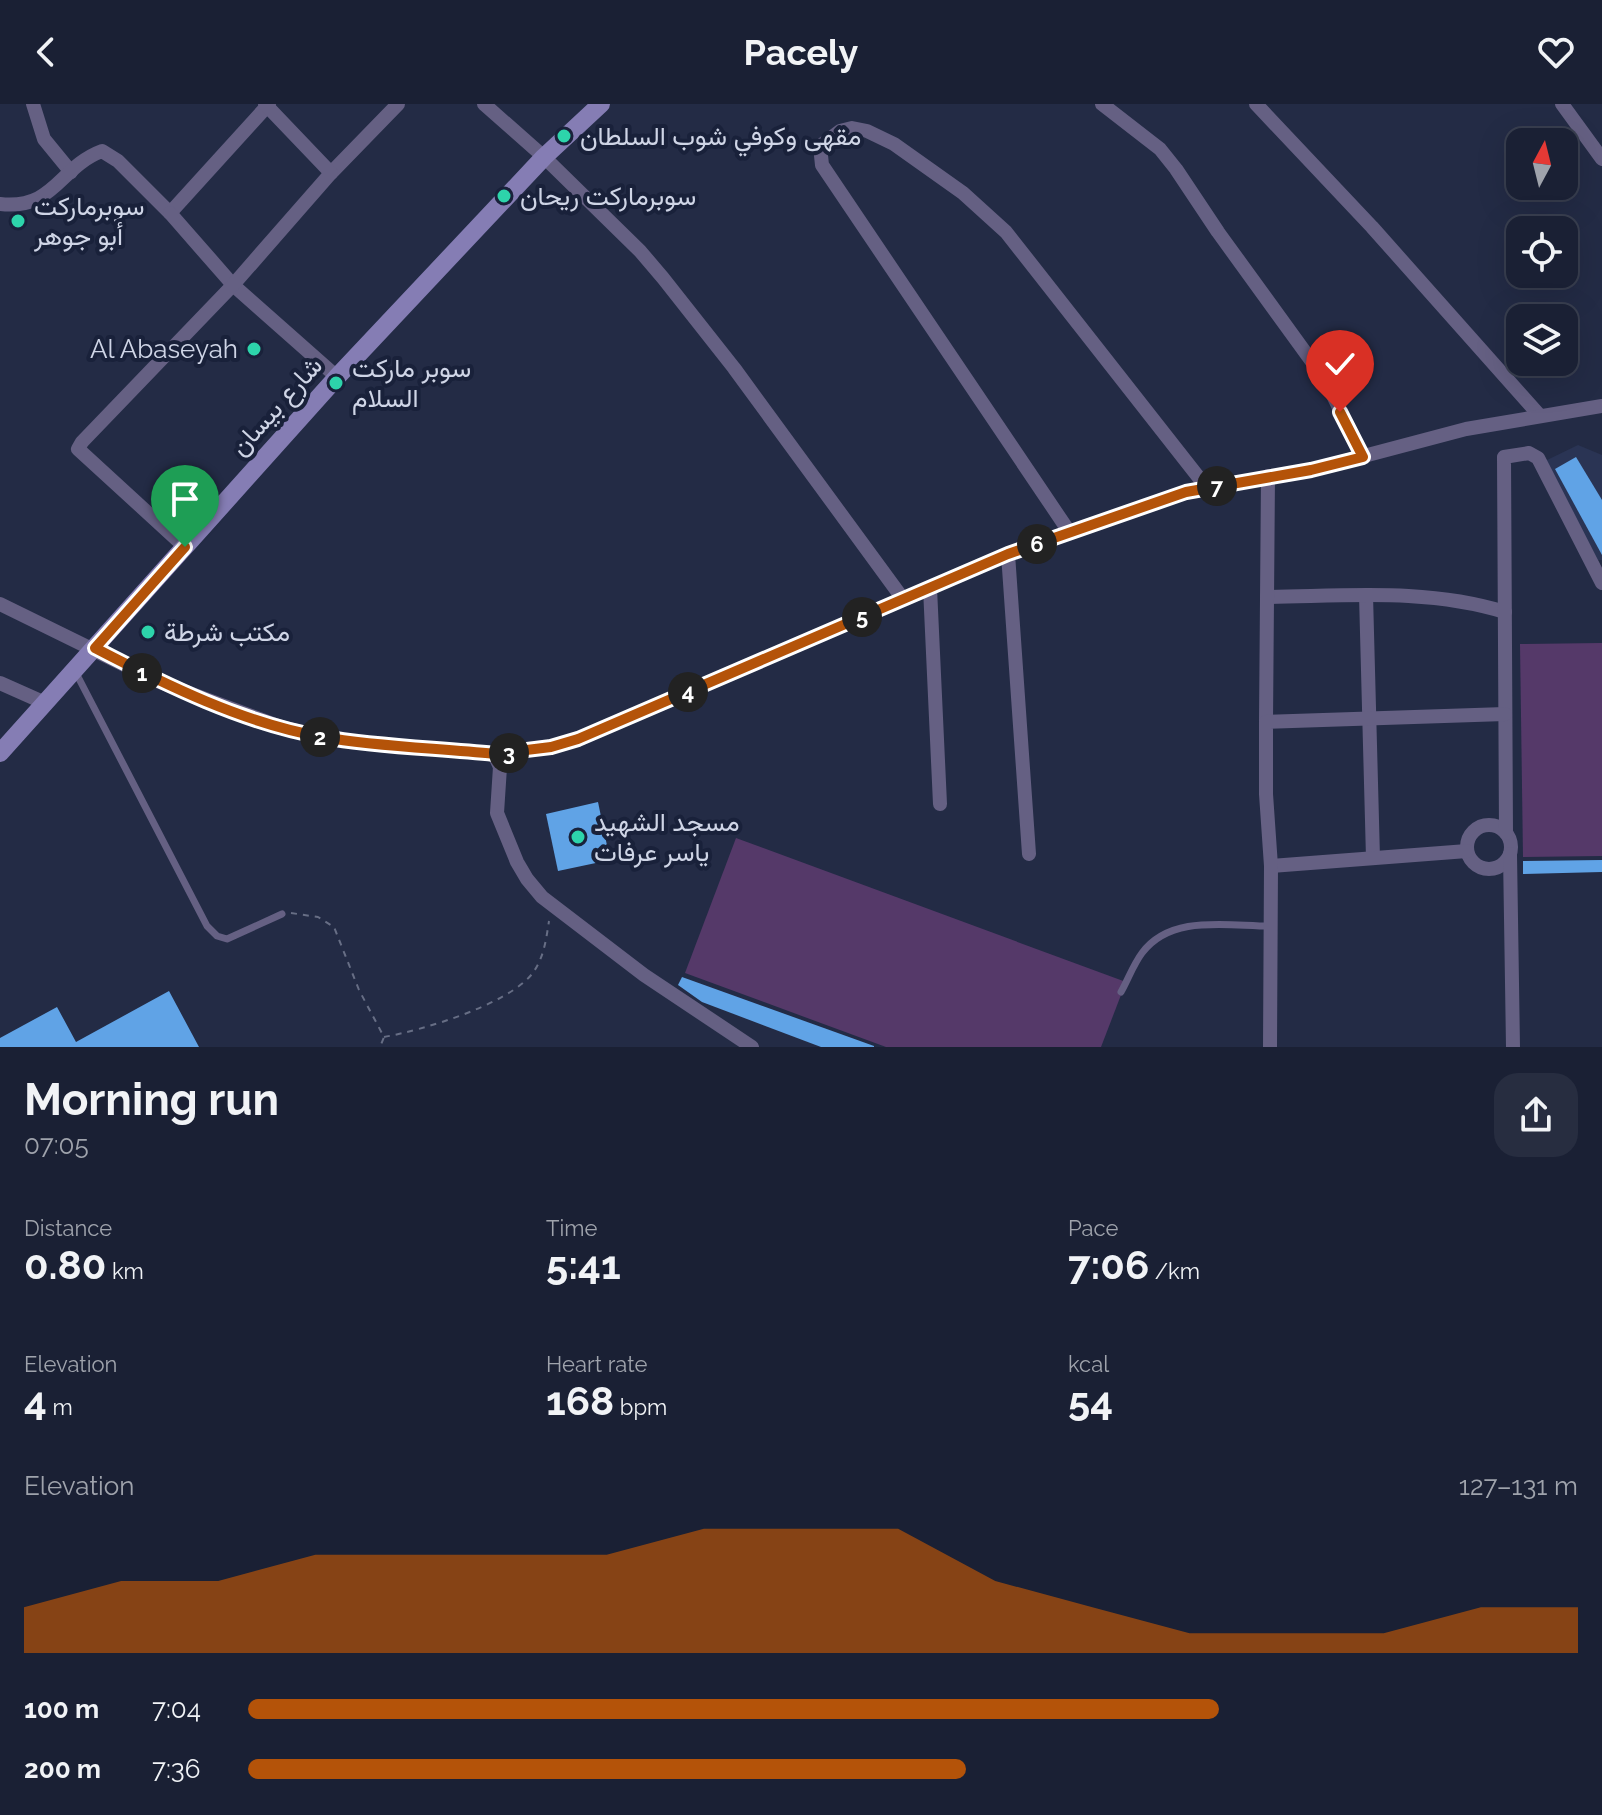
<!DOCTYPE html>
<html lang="en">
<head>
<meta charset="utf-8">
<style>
  :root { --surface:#1a2034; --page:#272d40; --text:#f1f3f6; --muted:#9fa3ac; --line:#383e4f; --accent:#b45309 }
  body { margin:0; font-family:Raleway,Vazirmatn,sans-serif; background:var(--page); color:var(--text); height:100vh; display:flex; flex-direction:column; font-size:30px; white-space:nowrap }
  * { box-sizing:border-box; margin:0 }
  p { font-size:26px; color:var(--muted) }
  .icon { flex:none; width:44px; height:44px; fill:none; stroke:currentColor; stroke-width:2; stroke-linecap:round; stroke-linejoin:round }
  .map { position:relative; height:943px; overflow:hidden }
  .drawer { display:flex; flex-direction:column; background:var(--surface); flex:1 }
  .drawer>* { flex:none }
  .needle { width:52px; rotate:7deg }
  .tools { position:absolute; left:1506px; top:24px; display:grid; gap:16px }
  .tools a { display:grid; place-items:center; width:72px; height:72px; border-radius:16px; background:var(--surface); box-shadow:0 8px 32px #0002,0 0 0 2px var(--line); font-size:40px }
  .pin { position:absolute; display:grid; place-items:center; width:68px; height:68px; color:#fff; margin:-82px -34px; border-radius:50% 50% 50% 0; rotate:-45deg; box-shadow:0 0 8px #0007 }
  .pin .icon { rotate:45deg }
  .km { position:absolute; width:40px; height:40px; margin:-20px; border-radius:50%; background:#222; color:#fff; font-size:22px; line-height:40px; text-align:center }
  .round { display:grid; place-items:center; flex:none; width:84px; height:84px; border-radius:24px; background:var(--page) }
  .head { display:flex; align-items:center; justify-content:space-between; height:136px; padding:0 24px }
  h1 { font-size:44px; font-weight:700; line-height:60px }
  .stats { display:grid; grid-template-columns:repeat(3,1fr); gap:12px; height:136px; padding:8px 24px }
  .stats div { display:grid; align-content:center }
  .stats b { font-size:40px; font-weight:700 }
  .stats small { font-size:22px; font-weight:400 }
  .stats p { font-size:22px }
  .chart { height:224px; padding:16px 24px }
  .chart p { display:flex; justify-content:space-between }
  .chart svg { width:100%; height:144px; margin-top:8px; fill:var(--accent); opacity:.7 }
  ul { padding:0 24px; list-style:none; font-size:26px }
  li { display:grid; grid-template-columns:128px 96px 1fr; align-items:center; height:60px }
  li i { height:20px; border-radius:10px; background:var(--accent) }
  header { display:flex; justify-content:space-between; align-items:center; height:104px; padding:0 24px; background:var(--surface); font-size:36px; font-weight:700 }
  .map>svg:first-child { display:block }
  .built { fill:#2a3454 }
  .green { fill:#553969 }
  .building { fill:#60a3e6 }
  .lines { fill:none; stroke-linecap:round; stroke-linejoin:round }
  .path { stroke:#676e85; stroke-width:2; stroke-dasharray:6 6; stroke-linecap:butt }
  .lane { stroke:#656083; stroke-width:7 }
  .street { stroke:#656083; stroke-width:14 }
  .secondary { stroke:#857db4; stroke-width:18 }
  .route-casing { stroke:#fff; stroke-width:16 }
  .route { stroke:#b45309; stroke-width:10 }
  .poi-dot { fill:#2dd4ab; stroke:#19213a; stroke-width:3 }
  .labels { text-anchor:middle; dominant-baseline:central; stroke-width:8; stroke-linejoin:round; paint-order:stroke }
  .poi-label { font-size:26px; fill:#cfd5e6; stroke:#19213a; text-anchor:start }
  .street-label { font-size:26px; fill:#cfd5e6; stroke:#19213a }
</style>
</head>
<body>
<header><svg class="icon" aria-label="back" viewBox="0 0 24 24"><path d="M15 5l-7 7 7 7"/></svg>Pacely<svg class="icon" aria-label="heart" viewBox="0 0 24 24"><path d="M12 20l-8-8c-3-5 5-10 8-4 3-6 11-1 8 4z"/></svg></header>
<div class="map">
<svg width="1602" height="943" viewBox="0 0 1602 943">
  <rect width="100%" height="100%" fill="#232b45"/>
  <path class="built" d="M1578,341L1602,351V456H1598L1545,357Z"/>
  <g class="green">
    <path d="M1602,539V752L1523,753L1520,540Z"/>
    <path d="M736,734L1126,878L1101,943H886L685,869Z"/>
  </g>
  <g class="building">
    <path d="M1576,353L1602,396V451L1555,365Z"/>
    <path d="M598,698L610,756L558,767L546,710Z"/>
    <path d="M1602,756V768L1523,770V757Z"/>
    <path d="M682,873L874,942V943H821L702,898L678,881Z"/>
    <path d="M169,887L199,943H0V934L57,903L76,938Z"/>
  </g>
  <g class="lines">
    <g class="path">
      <path d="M291,809L318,813L334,823L359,886L384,933L380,943"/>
      <path d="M384,933C423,926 507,901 532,870C544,854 546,836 549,817"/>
    </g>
    <g class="lane">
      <path d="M75,567L207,822L217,832L227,835L282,810"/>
      <path d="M1121,888C1128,876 1133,861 1142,849C1171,810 1227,822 1270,822"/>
    </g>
    <g class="street">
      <path d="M33,0L44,35L71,68"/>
      <path d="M484,0L544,53L640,147L663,174L734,264L903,495"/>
      <path d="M1102,0L1160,45L1176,65L1218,128L1326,277L1363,353"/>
      <path d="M1256,0L1372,123L1540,312"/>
      <path d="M1562,0L1602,55"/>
      <path d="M331,69L398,0"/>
      <path d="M0,100C55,106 59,63 102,47L118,57L170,109L269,0"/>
      <path d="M170,109L233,181L337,273"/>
      <path d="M1070,429L822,61L820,42L840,27L852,24L867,27L894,40L963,89L1006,128L1207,384"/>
      <path d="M185,443L78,345L82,338L233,181L331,69L265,0"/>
      <path d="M1008,450L1029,750"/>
      <path d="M930,484L940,700"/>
      <path d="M1366,491L1373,754"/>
      <path d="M1267,493C1348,492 1427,484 1505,508"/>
      <path d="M0,500L157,577L281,623L322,633L355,638L494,650"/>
      <path d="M0,579L45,599"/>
      <path d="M1266,618L1268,372"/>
      <circle cx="1489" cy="743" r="22"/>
      <path d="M1506,729L1504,353L1529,349L1538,354L1602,479"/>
      <path d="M1510,750L1513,943"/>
      <path d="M1271,762L1467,747"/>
      <path d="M752,943L644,871L542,793L527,775L517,758L497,709L500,663L494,650L551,643L578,635L1008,450L1186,388L1311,366L1466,325L1602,302"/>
      <path d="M1270,943L1271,762L1266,690V618L1505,610"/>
    </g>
    <path class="secondary" d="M0,649L337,273L544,53L601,0"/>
  </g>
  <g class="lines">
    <defs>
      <path id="route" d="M185,443L95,544C164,580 245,620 323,633C379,643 437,644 494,650L551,643L578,635L1008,450L1186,388L1311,366L1363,353L1340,308"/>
    </defs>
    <use href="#route" class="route-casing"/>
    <use href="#route" class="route"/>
  </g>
  <g class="poi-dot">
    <circle cx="564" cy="32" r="8"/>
    <circle cx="504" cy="92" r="8"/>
    <circle cx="18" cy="117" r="8"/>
    <circle cx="254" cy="245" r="8"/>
    <circle cx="336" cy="279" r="8"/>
    <circle cx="148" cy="528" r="8"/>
    <circle cx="578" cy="733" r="8"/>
  </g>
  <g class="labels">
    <g class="poi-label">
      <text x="580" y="32">مقهى وكوفي شوب السلطان</text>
      <text x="520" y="92">سوبرماركت ريحان</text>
      <text x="34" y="102">سوبرماركت<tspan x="34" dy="30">أبو جوهر</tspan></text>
      <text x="238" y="245" text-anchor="end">Al Abaseyah</text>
      <text x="352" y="264">سوبر ماركت<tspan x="352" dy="30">السلام</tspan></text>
      <text x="164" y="528">مكتب شرطة</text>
      <text x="594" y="718">مسجد الشهيد<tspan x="594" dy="30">ياسر عرفات</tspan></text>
    </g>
    <g class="street-label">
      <text transform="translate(276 302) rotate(-48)">شارع بيسان</text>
    </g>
  </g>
</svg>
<div class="tools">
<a><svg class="needle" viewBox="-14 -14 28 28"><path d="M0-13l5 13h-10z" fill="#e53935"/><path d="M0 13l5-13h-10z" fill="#9fa3ac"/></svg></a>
<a><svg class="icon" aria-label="locate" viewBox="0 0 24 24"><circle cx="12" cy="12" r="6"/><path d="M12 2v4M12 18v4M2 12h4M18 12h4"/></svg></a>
<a><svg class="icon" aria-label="layers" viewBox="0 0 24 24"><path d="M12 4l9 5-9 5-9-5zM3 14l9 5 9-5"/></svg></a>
</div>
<div class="pin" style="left:185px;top:443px;background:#1e9e55"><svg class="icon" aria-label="arrive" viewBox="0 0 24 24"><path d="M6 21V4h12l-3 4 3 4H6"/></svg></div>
<div class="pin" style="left:1340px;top:308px;background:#d93025"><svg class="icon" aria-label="check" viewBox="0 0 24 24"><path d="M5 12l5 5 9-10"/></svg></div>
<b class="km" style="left:142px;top:569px">1</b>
<b class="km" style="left:320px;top:633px">2</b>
<b class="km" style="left:509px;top:649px">3</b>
<b class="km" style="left:688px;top:588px">4</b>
<b class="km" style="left:862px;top:513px">5</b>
<b class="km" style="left:1037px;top:440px">6</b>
<b class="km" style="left:1217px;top:382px">7</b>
</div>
<section class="drawer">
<div class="head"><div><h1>Morning run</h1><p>07:05</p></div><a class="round"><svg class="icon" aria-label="share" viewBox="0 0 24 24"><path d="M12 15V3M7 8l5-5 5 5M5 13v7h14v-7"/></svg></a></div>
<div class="stats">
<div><p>Distance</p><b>0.80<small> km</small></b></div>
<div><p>Time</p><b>5:41</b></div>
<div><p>Pace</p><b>7:06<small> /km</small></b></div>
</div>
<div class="stats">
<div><p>Elevation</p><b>4<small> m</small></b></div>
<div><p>Heart rate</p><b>168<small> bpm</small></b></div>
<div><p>kcal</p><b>54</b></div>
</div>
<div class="chart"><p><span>Elevation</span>127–131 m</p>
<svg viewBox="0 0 160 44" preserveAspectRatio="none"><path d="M0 44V30L10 22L20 22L30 14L40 14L50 14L60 14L70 6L80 6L90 6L100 22L110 30L120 38L130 38L140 38L150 30L160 30V44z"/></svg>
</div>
<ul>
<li><b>100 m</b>7:04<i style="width:73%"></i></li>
<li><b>200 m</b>7:36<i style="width:54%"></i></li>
</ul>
</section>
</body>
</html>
